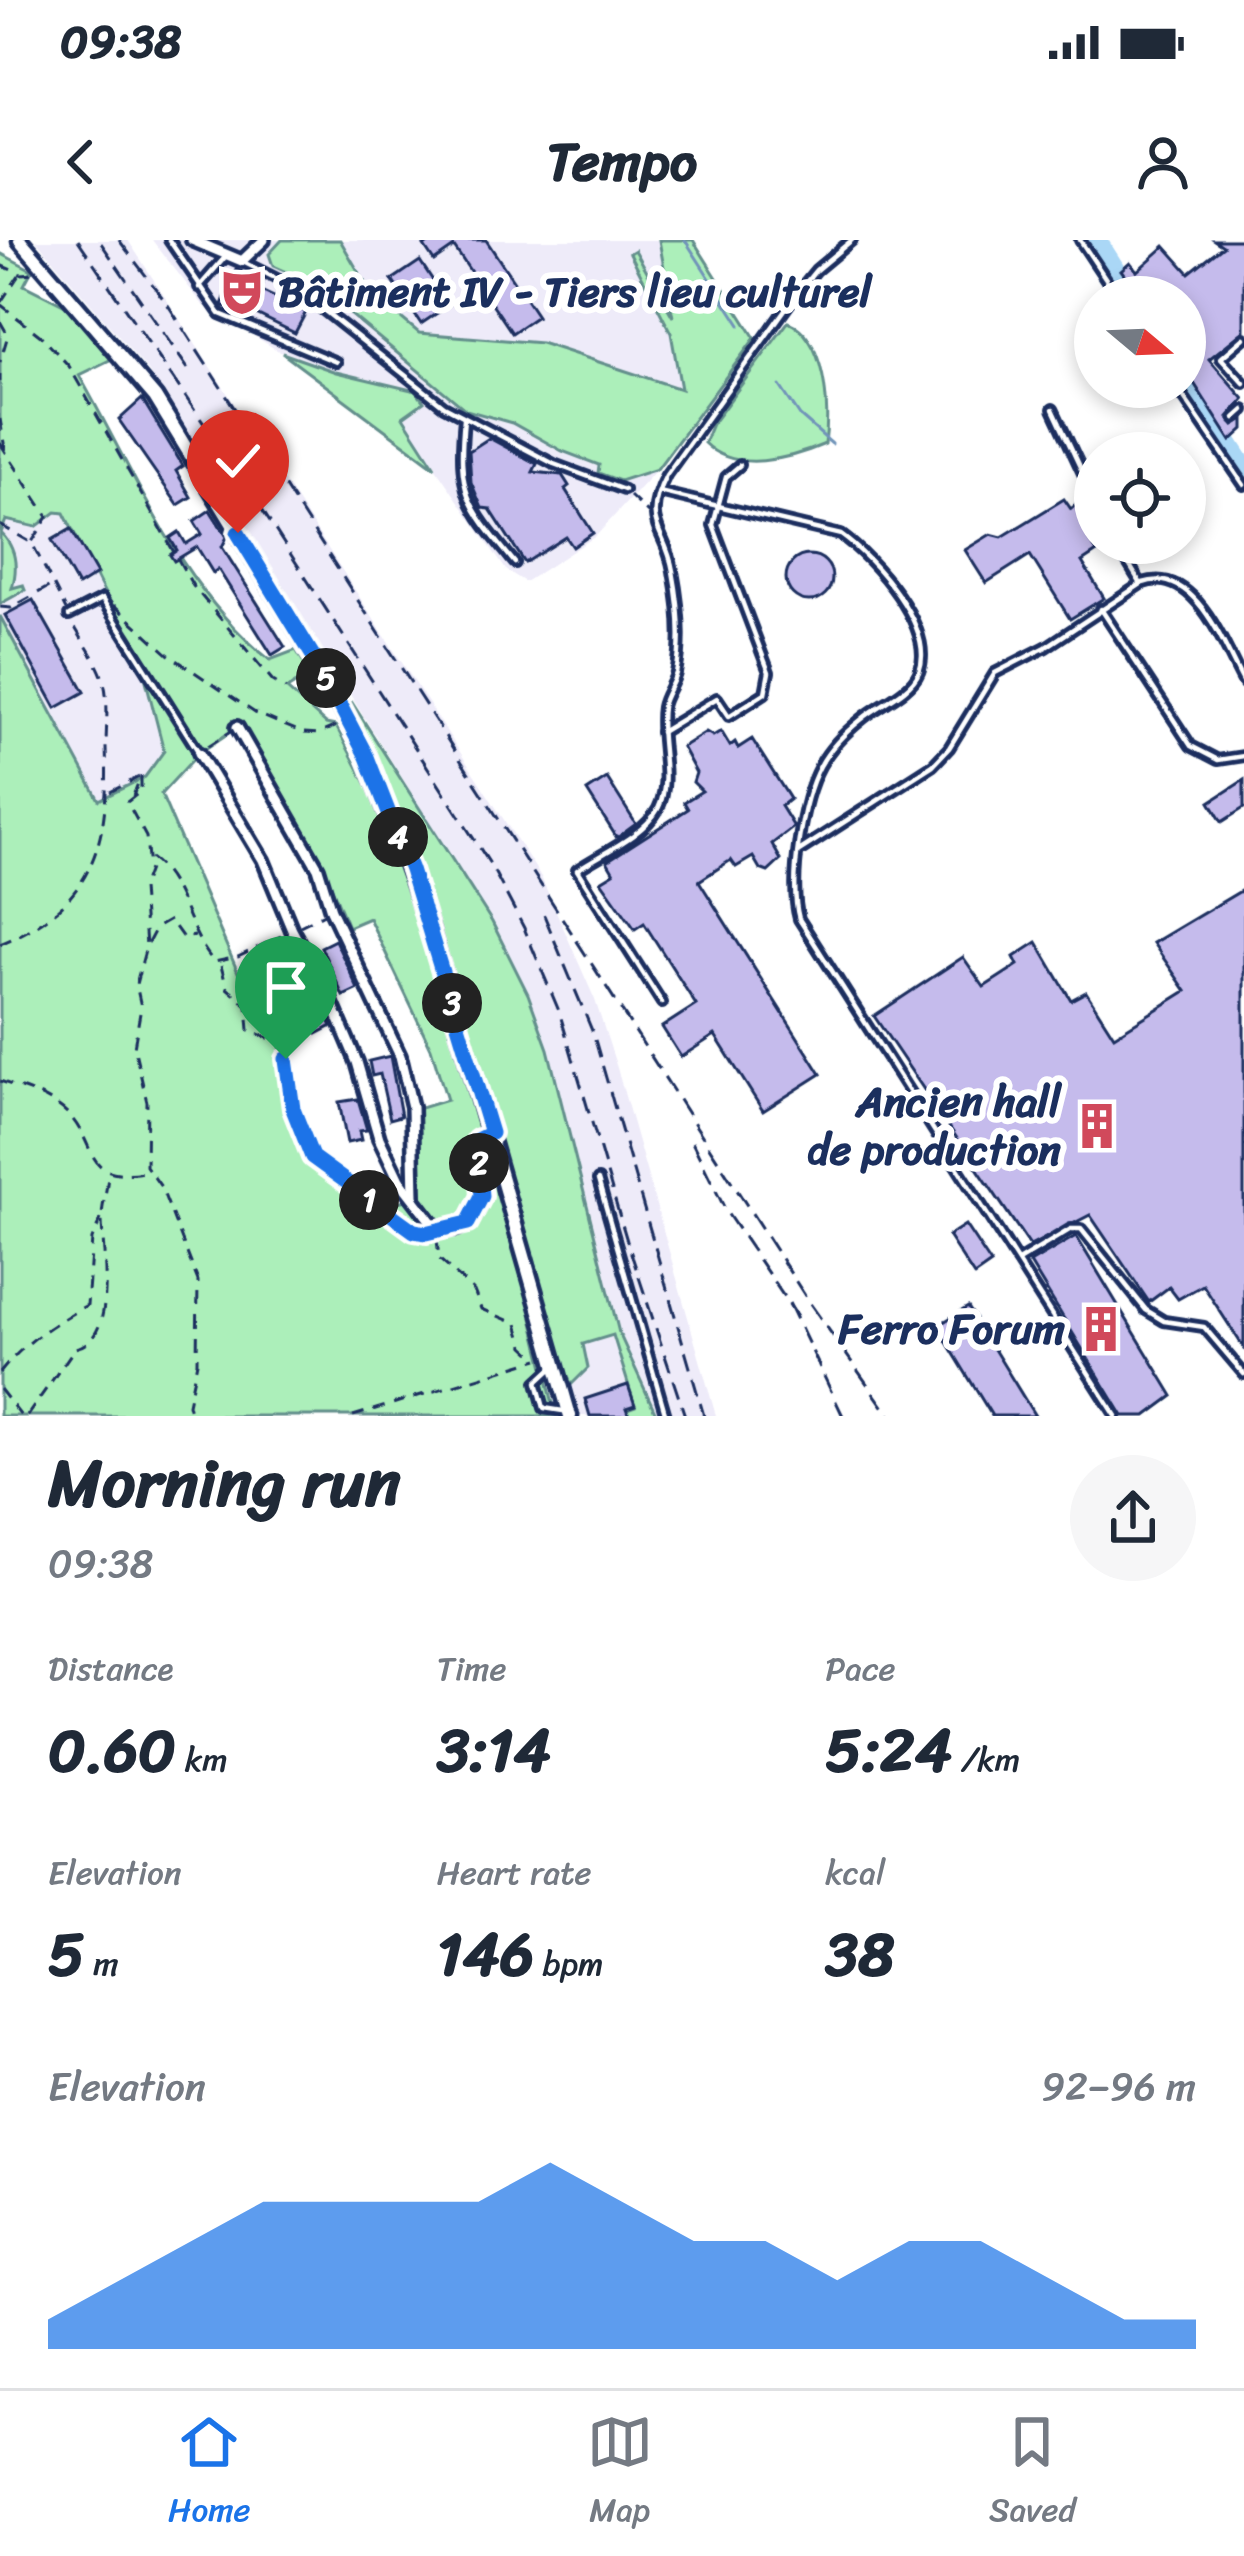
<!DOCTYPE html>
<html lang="en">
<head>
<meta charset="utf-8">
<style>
  :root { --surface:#fff; --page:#f6f6f7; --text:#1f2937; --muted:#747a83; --line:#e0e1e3; --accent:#1a73e8 }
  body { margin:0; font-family:Sriracha,sans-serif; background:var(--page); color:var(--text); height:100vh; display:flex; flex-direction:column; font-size:45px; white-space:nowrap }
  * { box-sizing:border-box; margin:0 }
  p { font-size:39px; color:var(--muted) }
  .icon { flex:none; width:66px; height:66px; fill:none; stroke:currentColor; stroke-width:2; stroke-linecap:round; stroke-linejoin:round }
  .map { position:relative; height:1176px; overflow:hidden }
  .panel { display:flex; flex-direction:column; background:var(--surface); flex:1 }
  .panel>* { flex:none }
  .needle { width:78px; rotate:109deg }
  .buttons { position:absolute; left:1074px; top:36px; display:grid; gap:24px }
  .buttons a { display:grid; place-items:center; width:132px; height:132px; border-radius:50%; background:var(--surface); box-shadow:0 6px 18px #0003; font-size:60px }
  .pin { position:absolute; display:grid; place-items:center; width:102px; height:102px; color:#fff; margin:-123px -51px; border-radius:50% 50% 50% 0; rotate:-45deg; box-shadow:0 0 12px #0007 }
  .pin .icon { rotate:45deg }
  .km { position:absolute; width:60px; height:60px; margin:-30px; border-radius:50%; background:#222; color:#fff; font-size:33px; line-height:60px; text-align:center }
  .round { display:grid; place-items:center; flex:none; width:126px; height:126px; border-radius:63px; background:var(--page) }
  .overview { display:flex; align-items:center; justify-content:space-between; height:204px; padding:0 48px }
  h1 { font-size:66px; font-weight:800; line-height:90px }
  .metrics { display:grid; grid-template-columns:repeat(3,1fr); gap:18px; height:204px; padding:12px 48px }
  .metrics div { display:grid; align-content:center }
  .metrics b { font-size:60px; font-weight:800 }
  .metrics small { font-size:33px; font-weight:400 }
  .metrics p { font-size:33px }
  .chart { height:336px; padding:24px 48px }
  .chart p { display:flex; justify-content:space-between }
  .chart svg { width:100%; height:216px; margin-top:12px; fill:var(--accent); opacity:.7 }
  .status { display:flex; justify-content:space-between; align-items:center; height:84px; padding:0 60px; background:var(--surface); direction:ltr }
  .status svg { height:33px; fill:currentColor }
  header { display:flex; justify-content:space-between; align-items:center; height:156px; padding:0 48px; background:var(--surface); font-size:54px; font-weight:800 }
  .tabs { display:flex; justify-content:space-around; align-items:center; height:168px; border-top:3px solid var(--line); background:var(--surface); font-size:33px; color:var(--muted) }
  .tabs a { display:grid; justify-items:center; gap:6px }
  .tabs .selected { color:var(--accent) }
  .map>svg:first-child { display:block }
  .built { fill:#eeebf9 }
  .green { fill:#acefba; stroke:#648f8c; stroke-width:3; fill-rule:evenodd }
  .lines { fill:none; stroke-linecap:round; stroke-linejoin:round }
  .stream { stroke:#7194b9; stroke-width:3 }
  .river { stroke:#aad7f6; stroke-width:21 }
  .building { fill:#c5bbec; stroke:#1b2f5e; stroke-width:3 }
  .service-casing { stroke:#1b2f5e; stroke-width:14 }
  .minor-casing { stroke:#1b2f5e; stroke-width:18 }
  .tertiary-casing { stroke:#1b2f5e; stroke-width:21 }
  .path { stroke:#1b2f5e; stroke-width:3; stroke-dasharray:12 9; stroke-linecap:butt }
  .service { stroke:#fff; stroke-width:4.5 }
  .minor { stroke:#fff; stroke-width:9 }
  .tertiary { stroke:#fff; stroke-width:12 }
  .rail { stroke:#1b2f5e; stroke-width:3; stroke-dasharray:18 9; stroke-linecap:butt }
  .route-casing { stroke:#fff; stroke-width:24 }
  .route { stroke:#1a73e8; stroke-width:15 }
  .labels { text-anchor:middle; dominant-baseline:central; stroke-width:12; stroke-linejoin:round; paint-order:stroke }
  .poi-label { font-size:42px; font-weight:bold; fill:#1b2f5e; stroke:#fff; text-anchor:end }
</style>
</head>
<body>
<div class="status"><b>09:38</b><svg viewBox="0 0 49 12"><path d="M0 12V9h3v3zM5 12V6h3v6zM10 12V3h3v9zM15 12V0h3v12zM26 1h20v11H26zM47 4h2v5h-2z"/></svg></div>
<header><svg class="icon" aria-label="back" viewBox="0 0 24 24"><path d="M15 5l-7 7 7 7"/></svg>Tempo<svg class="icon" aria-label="person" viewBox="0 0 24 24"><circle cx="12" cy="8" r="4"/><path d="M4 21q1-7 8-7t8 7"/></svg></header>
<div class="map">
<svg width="1244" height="1176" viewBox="0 0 1244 1176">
  <rect width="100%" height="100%" fill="#fff"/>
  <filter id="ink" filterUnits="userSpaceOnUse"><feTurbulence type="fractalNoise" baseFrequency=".00833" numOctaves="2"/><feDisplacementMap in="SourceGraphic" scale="24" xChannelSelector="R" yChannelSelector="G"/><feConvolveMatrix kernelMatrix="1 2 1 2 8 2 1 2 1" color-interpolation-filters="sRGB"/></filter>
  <g filter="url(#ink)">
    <g class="built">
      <path d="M36,0H128L541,637L595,760L617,828L716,1176H657L619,1093L492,682L149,132Z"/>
      <path d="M152,0H693L755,98L657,229L596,296L525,342L506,330L435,227L282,113L203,65Z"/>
      <path d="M56,271L64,272L143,429L164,512L145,537L99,561L0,376V364L24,350H11L8,300L1,293L7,279L41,280Z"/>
      <path d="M613,1095L635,1167L627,1169L629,1176H578L570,1146L588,1128L583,1104Z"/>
    </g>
    <g class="green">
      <path d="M282,0H340L371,53L419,93L541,103L681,149L671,93L630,13L635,10L673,77L659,0H693L755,98L657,229L620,241L598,233L599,225L562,211L512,183L466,170L315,45L273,26L269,14Z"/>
      <path d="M0,13L32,30L24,45L93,80L122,114L79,135C134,232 181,351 270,420L296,410L311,434L287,449L326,484L336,486L378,566L393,563L351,461L492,682L528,754L548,809L619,1093L657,1176H629L627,1169L635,1166L613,1095L583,1104L588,1128L570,1146L535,1025L525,1012L541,1074L532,1078L556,1176H0V376L99,560L145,537L164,511L143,429L64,273L56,272L36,287L6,280L1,293C17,309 18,328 12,348L23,345L25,350L0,364ZM242,484L323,626L348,687L369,678L431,808L447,860L417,869L420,969L405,960L375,969L307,910L293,869L286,819L267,778L259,781L161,554L199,513Z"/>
      <path d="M788,82C826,97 830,169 825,204C790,219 735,234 704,203L712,184Z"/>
      <path d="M282,113L336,132L416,151L424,162L403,177L435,227Z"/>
    </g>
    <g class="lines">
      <g class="stream">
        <path d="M685,0L740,85"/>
        <path d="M780,146L800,176L832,204"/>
      </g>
      <g class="river">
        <path d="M1096,0L1132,57"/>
        <path d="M1185,137L1244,228"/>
      </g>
    </g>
    <g class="building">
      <path d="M433,0H486L537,76L512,93L454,7L434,21L424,6Z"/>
      <path d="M1214,0H1244V91L1209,119L1244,159L1228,177L1234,185L1244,179V189L1231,201L1185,129V57H1141L1121,30L1130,22L1137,31L1165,6L1189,33L1223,6Z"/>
      <path d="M420,21L449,65L421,84L392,40Z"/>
      <path d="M236,29L263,42L259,50L306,72L295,93L246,69L243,75L222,65Z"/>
      <path d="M142,159L183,226L176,231L191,257L178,265L119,180Z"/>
      <path d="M489,198L537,224L533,232L562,235L569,246L565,249L593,293L573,307L566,297L525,323L490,269L482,268L471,242L469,211Z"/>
      <path d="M1064,259L1071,269L1078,263L1095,288L1088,298L1097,312L1082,322L1104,358L1070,379L1030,315L986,343L965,310L991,294L1002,297Z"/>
      <path d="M210,270L227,297L222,307L285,407L272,415L218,329L213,333L197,307L174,321L170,315L177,310L170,298L179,292L186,304L202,294L194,281Z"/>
      <path d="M71,289L97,334L78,346L52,300Z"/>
      <circle cx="809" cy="338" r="23"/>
      <path d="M33,360L85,452L56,468L5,375Z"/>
      <path d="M721,491L730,506L735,502L738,508L752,499L790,559L781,566L794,587L772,604L781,620L768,632L760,629L753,617L736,627L731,620L699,641L821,834L763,871L715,795L681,817L662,787L696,765L644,683L635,689L601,641L614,633L607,621L688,569L684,562L702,551L693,542L696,533L682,507L706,492L713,496Z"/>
      <path d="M607,538L636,584L617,598L587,551Z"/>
      <path d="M1244,540V568L1222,582L1210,562Z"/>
      <path d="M1244,649V1108L1203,1045L1178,1059L1169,1047L1149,1062L1090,975L1030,1006L874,776L963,717L984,747L1018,725L1014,717L1037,702L1071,760L1086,752L1114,796L1186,751L1153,703Z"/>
      <path d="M335,700L358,749L343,756L321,707Z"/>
      <path d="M295,714L332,786L317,794L278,724Z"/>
      <path d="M390,816L401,876L390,879L380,834L372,836L369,821Z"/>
      <path d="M358,859L367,890L359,891L361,900L347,903L339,862Z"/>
      <path d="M965,985L991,1024L974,1036L948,996Z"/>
      <path d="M1076,996L1173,1156L1146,1176H1123L1030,1023Z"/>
      <path d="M968,1067L1035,1176H992L937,1086Z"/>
      <path d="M628,1145L635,1165L626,1168L629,1176H590L585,1159Z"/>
    </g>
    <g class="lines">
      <defs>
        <g id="service">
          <path d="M169,0L220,74L336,122"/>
          <path d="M1080,0L1118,57"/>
          <path d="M245,23L297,49L444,166L554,224L624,250"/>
          <path d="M199,47L227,15"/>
          <path d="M1244,98L1221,118L1244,143"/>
          <path d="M1177,147L1244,245"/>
          <path d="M1053,169L1095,259"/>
          <path d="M464,178C457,255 467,265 515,323"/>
          <path d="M1235,178L1244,170"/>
          <path d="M659,252L841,295C873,318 936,387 919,432C911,452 878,465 862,479C847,491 829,509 820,526C801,561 789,643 799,679L1116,1176"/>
          <path d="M1143,343C1196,325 1224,407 1244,443"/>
          <path d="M1101,369L1191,506L1218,520L1244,516"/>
          <path d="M69,376L102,359L198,511"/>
          <path d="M661,492L717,458L729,476L765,453L769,432L713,285L726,237L740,225"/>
          <path d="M799,611L933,525L949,508L995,433L1046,407L1141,344L1116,303"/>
          <path d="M662,763L577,630C602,613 643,596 658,569C673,539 657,500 662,467C664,455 673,445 676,433C683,401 679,363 673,331C666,288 640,286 666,235L794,57L816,30L852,0"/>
          <path d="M312,917L414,991L426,993L436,988"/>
          <path d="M598,940L666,1176"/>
          <path d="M1018,1021L1071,989H1081L1146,1070L1164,1081L1204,1087L1244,1134"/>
          <path d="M551,1129L537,1142L544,1168L563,1171"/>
        </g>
        <g id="minor">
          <path d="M192,0L242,21L264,0"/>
          <path d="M237,487L318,628L331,670L400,816L412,867L414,956"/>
          <path d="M199,513L263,620L292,690L331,761L357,822L379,898L399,940L436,988L457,989C494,971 477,933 477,900L491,893"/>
        </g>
        <path id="tertiary" d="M20,0L155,157L321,429L367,517L430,689L570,1176"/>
      </defs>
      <use href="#service" class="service-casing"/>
      <use href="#minor" class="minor-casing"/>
      <use href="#tertiary" class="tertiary-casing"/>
      <g class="path">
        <path d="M0,25L21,34L35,33"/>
        <path d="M1,62L19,35"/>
        <path d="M0,64L42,97L69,126L193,346L273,441L286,449"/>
        <path d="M0,81L8,95L0,122"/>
        <path d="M0,134V142"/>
        <path d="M0,179L5,209"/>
        <path d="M0,203L48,277L32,302"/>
        <path d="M630,256L649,274"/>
        <path d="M0,285L32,303L66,370"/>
        <path d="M114,365L168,414L255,473L303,493L318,494L336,486"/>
        <path d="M0,367L11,368L52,345"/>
        <path d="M208,506L230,492"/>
        <path d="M141,536V551L127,562L146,597L149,629L142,648L146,707L136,744L141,767L134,807L147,862L146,926L161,947L198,1041L197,1122L188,1164L191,1176"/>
        <path d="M110,552L139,537"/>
        <path d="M133,556L140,538"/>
        <path d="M150,618C183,642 186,690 214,722L238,717L281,696"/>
        <path d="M300,686L324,674"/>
        <path d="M148,703L156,688L170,680L183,698L195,696"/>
        <path d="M0,704C93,666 110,603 106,508C106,488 109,462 104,442C99,423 83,402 73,384"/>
        <path d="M221,726L227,748L247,765L249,790L280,803L293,869L309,912"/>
        <path d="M0,841C23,849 52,857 69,875C99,908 83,941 144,932"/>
        <path d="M437,999L439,1019L474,1051L481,1069L517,1084L524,1106L537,1118"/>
        <path d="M0,1133C24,1102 53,1084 87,1065L92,999L101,979"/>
        <path d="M0,1149L21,1176"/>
        <path d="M27,1176L75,1108C119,1099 102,1013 102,979C102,963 108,948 108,932"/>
        <path d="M353,1176L539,1119"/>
      </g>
      <use href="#service" class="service"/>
      <use href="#minor" class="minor"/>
      <use href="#tertiary" class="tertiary"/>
      <g class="rail">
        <path d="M78,0L248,248L490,624L524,688L559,771L627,1001L685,1176"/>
        <path d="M119,0L168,65L809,1062L890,1176"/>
        <path d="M101,3L193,136"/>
        <path d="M544,675L593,793L704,1176"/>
        <path d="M692,902L727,973L797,1076"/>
        <path d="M789,1063L843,1176"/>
      </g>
    </g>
  </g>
  <g class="lines" filter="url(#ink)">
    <defs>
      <path id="route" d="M238,293L321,429L367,517L411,630L491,893L477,900L482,956L468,983L426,993L414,991L312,917L293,869L286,819"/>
    </defs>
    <use href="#route" class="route-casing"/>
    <use href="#route" class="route"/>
  </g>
  <defs>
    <symbol id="theatre-bare" viewBox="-9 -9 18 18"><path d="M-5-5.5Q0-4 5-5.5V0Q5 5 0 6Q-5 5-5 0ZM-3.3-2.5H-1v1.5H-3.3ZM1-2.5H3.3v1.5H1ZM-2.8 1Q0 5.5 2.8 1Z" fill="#d1495b" stroke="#fff" stroke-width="2.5" paint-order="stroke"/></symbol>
    <symbol id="building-bare" viewBox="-9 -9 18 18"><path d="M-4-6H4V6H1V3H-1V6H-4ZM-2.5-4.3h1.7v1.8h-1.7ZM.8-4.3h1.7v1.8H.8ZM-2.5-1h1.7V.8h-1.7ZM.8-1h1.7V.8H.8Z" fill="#d1495b" stroke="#fff" stroke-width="2.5" paint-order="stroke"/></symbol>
  </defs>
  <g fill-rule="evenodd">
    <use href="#theatre-bare" x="209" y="19" width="66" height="66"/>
    <use href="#building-bare" x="1064" y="853" width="66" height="66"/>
    <use href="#building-bare" x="1068" y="1056" width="66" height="66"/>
  </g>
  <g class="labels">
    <g class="poi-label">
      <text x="278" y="52" text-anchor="start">Bâtiment IV - Tiers lieu culturel</text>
      <text x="1061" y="862">Ancien hall<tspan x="1061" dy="48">de production</tspan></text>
      <text x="1065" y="1089">Ferro Forum</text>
    </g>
  </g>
</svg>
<div class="buttons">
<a><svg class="needle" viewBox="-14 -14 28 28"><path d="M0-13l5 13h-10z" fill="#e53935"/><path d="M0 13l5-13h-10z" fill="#747a83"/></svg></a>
<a><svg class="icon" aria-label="locate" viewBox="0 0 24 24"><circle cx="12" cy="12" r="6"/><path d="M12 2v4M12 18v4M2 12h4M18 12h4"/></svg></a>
</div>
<div class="pin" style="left:286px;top:819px;background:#1e9e55"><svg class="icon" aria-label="arrive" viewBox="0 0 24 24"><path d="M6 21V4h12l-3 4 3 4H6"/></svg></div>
<div class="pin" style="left:238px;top:293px;background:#d93025"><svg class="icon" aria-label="check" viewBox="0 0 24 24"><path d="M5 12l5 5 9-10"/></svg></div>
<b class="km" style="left:369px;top:960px">1</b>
<b class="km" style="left:479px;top:923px">2</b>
<b class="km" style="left:452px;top:763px">3</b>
<b class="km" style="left:398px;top:597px">4</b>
<b class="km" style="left:326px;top:438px">5</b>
</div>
<section class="panel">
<div class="overview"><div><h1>Morning run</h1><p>09:38</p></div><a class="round"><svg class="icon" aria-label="share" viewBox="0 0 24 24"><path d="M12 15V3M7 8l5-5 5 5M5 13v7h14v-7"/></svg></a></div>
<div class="metrics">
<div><p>Distance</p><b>0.60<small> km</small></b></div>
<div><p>Time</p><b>3:14</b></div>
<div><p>Pace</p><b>5:24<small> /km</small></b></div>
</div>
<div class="metrics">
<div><p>Elevation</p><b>5<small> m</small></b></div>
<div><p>Heart rate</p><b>146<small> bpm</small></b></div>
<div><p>kcal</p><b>38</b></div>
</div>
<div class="chart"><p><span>Elevation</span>92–96 m</p>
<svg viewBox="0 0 160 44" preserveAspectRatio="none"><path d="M0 44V38L10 30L20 22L30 14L40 14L50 14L60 14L70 6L80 14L90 22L100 22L110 30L120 22L130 22L140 30L150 38L160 38V44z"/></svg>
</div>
</section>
<nav class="tabs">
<a class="selected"><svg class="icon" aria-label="home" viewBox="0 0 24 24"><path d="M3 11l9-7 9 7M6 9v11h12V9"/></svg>Home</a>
<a><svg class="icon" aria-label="map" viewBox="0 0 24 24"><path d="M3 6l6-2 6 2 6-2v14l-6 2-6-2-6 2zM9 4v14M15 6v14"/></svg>Map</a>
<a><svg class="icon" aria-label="saved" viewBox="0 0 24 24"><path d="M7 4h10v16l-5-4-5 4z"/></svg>Saved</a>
</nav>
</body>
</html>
